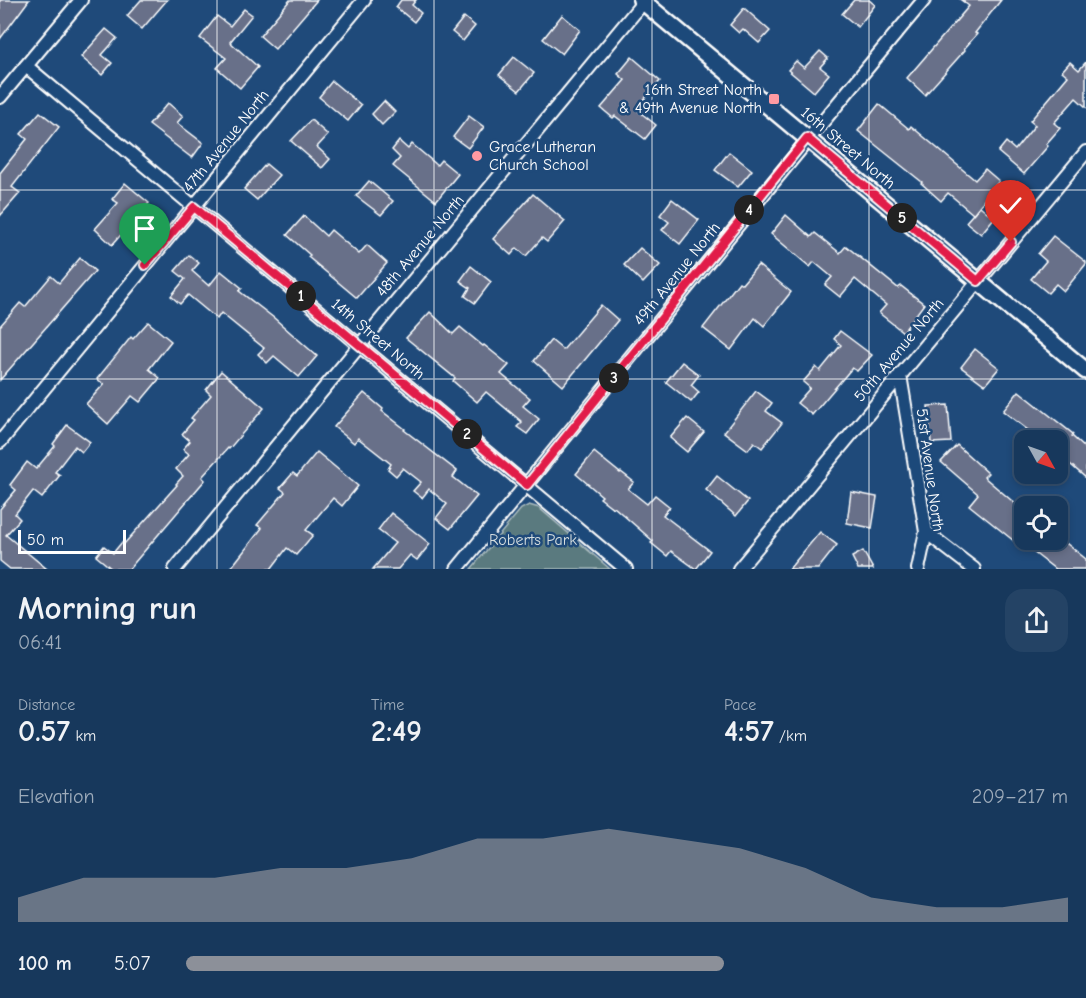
<!DOCTYPE html>
<html lang="en">
<head>
<meta charset="utf-8">
<style>
  :root { --surface:#17385c; --page:#244365; --text:#f1f3f6; --muted:#9eacbb; --line:#365272; --accent:#8c9099 }
  body { margin:0; font-family:"Comic Neue",sans-serif; background:var(--page); color:var(--text); height:100vh; display:flex; flex-direction:column; font-size:22px; white-space:nowrap }
  * { box-sizing:border-box; margin:0 }
  p { font-size:20px; color:var(--muted) }
  .icon { flex:none; width:33px; height:33px; fill:none; stroke:currentColor; stroke-width:2; stroke-linecap:round; stroke-linejoin:round }
  .map { position:relative; height:569px; overflow:hidden }
  .drawer { display:flex; flex-direction:column; background:var(--surface); flex:1 }
  .drawer>* { flex:none }
  .needle { width:39px; rotate:130deg }
  .fabs { position:absolute; left:1014px; top:430px; display:grid; gap:12px }
  .fabs a { display:grid; place-items:center; width:54px; height:54px; border-radius:12px; background:var(--surface); box-shadow:0 3px 9px #0003,0 0 0 2px var(--line); font-size:30px }
  .scale { position:absolute; left:18px; bottom:15px; width:108px; box-sizing:border-box; padding-left:6px; border:3px solid #fff; border-top:0; font-size:16px; line-height:21px; white-space:nowrap; color:#fff; -webkit-text-stroke:4px #1f4a7a; paint-order:stroke }
  .pin { position:absolute; display:grid; place-items:center; width:51px; height:51px; color:#fff; margin:-62px -26px; border-radius:50% 50% 50% 0; rotate:-45deg; box-shadow:0 0 6px #0007 }
  .pin .icon { rotate:45deg }
  .km { position:absolute; width:30px; height:30px; margin:-15px; border-radius:50%; background:#222; color:#fff; font-size:16px; line-height:30px; text-align:center }
  .round { display:grid; place-items:center; flex:none; width:63px; height:63px; border-radius:18px; background:var(--page) }
  .summary { display:flex; align-items:center; justify-content:space-between; height:102px; padding:0 18px }
  h1 { font-size:33px; font-weight:800; line-height:45px }
  .metrics { display:grid; grid-template-columns:repeat(3,1fr); gap:9px; height:102px; padding:6px 18px }
  .metrics div { display:grid; align-content:center }
  .metrics b { font-size:30px; font-weight:800 }
  .metrics small { font-size:16px; font-weight:400 }
  .metrics p { font-size:16px }
  .chart { height:168px; padding:12px 18px }
  .chart p { display:flex; justify-content:space-between }
  .chart svg { width:100%; height:108px; margin-top:6px; fill:var(--accent); opacity:.7 }
  ul { padding:0 18px; list-style:none; font-size:20px }
  li { display:grid; grid-template-columns:96px 72px 1fr; align-items:center; height:45px }
  li i { height:15px; border-radius:8px; background:var(--accent) }
  .map>svg:first-child { display:block }
  .green { fill:#5a7a7f; stroke:#acbcbf; stroke-width:1.5 }
  .building { fill:#676f89; stroke:#fff; stroke-width:1.5 }
  .lines { fill:none; stroke-linecap:round; stroke-linejoin:round }
  .minor-casing { stroke:#fff; stroke-width:16 }
  .tertiary-casing { stroke:#fff; stroke-width:20 }
  .minor { stroke:#1f4a7a; stroke-width:12 }
  .tertiary { stroke:#1f4a7a; stroke-width:15 }
  .route-casing { stroke:#fff; stroke-width:12 }
  .route { stroke:#e11d48; stroke-width:8 }
  .grid { fill:none; stroke:#fff; stroke-width:1.5; stroke-opacity:0.55 }
  .poi-dot { fill:#ff9aa2; stroke:#1f4a7a; stroke-width:2 }
  .labels { text-anchor:middle; dominant-baseline:central; stroke-width:5; stroke-linejoin:round; paint-order:stroke }
  .poi-label { font-size:16px; fill:#fff; stroke:#1f4a7a; text-anchor:end }
  .street-label { font-size:16px; fill:#fff; stroke:#1f4a7a }
  .park-label { font-size:16px; fill:#d6dedf; stroke:#1f4a7a }
</style>
</head>
<body>
<div class="map">
<svg width="1086" height="569" viewBox="0 0 1086 569">
  <rect width="100%" height="100%" fill="#1f4a7a"/>
  <filter id="ink" filterUnits="userSpaceOnUse"><feTurbulence type="fractalNoise" baseFrequency=".0167" numOctaves="2"/><feDisplacementMap in="SourceGraphic" scale="12" xChannelSelector="R" yChannelSelector="G"/><feConvolveMatrix kernelMatrix="1 2 1 2 8 2 1 2 1" color-interpolation-filters="sRGB"/></filter>
  <g filter="url(#ink)">
    <path class="green" d="M529,505L539,508L610,569H471L521,509Z"/>
    <g class="building">
      <path d="M0,0H29L0,39Z"/>
      <path d="M141,0H167L142,29L127,16Z"/>
      <path d="M290,0H317L275,49L260,36Z"/>
      <path d="M401,0H416L412,5L421,13L414,22L396,7Z"/>
      <path d="M854,0H869L875,5L858,27L842,14Z"/>
      <path d="M961,0H1001L975,33L977,34L964,49L965,50L925,95L907,78L969,6Z"/>
      <path d="M744,8L770,31L759,43L743,29L739,33L730,25Z"/>
      <path d="M244,9L252,15L230,42L258,67L240,88L217,68L226,58L200,38L217,16L230,26Z"/>
      <path d="M562,15L580,30L562,54L543,39Z"/>
      <path d="M464,17L475,26L463,41L452,32Z"/>
      <path d="M106,29L117,38L102,55L112,63L102,75L81,57Z"/>
      <path d="M820,51L828,58L820,67L829,74L814,92L788,70L796,61L804,68Z"/>
      <path d="M514,57L534,73L519,91L499,75Z"/>
      <path d="M632,57L660,81L636,109L656,125L645,139L615,116L613,118L601,108L625,80L618,74Z"/>
      <path d="M1070,62L1079,70L1086,62V107L1076,98L1054,123L1060,128L1046,144L1048,146L1024,174L998,152L1006,142L1015,150L1035,125L1030,121L1068,76L1062,71Z"/>
      <path d="M332,81L361,105L348,121L319,97Z"/>
      <path d="M384,101L395,112L382,125L372,114Z"/>
      <path d="M168,103L183,116L177,123L203,143L192,158L149,125Z"/>
      <path d="M879,104L909,129L911,126L975,180L985,169L999,181L973,214L948,193L941,201L921,183L922,182L858,131Z"/>
      <path d="M40,112L59,127L12,187L20,193L0,216V173L27,139L21,134Z"/>
      <path d="M469,116L484,127L468,148L453,137Z"/>
      <path d="M311,120L328,135L317,147L330,159L322,168L291,141Z"/>
      <path d="M399,141L408,149L412,144L437,165L441,160L458,174L436,201L393,166L400,158L392,150Z"/>
      <path d="M729,152L752,170L738,187L715,170Z"/>
      <path d="M266,164L279,175L257,200L244,189Z"/>
      <path d="M369,181L393,201L381,215L356,196Z"/>
      <path d="M125,183L149,203L112,245L95,229L118,203L112,199Z"/>
      <path d="M533,194L565,221L547,242L542,238L526,256L517,248L511,255L493,239Z"/>
      <path d="M672,199L699,220L680,244L662,230L669,222L660,215Z"/>
      <path d="M980,206L994,218L981,234L966,222Z"/>
      <path d="M786,215L811,237L815,233L840,253L846,246L898,288L901,286L924,304L903,332L879,313L886,305L855,279L840,297L825,285L832,277L814,262L810,267L771,234Z"/>
      <path d="M304,216L326,236L331,230L359,254L367,245L387,263L357,298L308,257L310,255L287,235Z"/>
      <path d="M1053,236L1086,262V264L1064,291L1056,284L1048,293L1031,279L1046,261L1038,254Z"/>
      <path d="M640,248L660,265L643,283L624,265Z"/>
      <path d="M189,255L199,263L192,271L209,286L221,271L242,288L239,291L274,318L317,356L299,377L274,356L267,363L258,354L264,348L221,313L217,319L188,295L180,304L171,296L185,279L175,271Z"/>
      <path d="M80,258L95,271L0,380V326L20,303L25,307L51,276L59,283Z"/>
      <path d="M758,265L791,292L764,326L755,318L731,350L703,328L739,282L742,284Z"/>
      <path d="M471,266L491,282L475,303L465,296L470,288L460,281Z"/>
      <path d="M601,305L618,320L563,386L534,361L551,340L563,350Z"/>
      <path d="M430,312L453,334L460,327L483,346L484,345L509,365L501,374L530,398L523,406L539,419L527,434L517,427L522,422L486,392L477,402L453,381L455,378L406,338Z"/>
      <path d="M148,322L171,341L149,369L160,378L140,402L132,396L108,424L86,404L104,384L97,379L131,337L133,339Z"/>
      <path d="M840,331L872,355L857,371L852,368L812,415L797,403L810,388L803,382L816,367L820,371L841,345L834,339Z"/>
      <path d="M975,349L999,368L985,385L961,367Z"/>
      <path d="M682,362L699,375L691,385L699,392L691,402L666,382Z"/>
      <path d="M221,371L264,408L229,449L228,448L202,477L205,480L129,569H112L96,556L104,546L113,553L122,542L124,544L177,485L176,484L183,476L176,469L189,454L183,449L190,441L182,434L194,420L191,418L211,395L206,390Z"/>
      <path d="M756,391L772,403L766,411L782,423L762,448L754,442L748,450L724,432Z"/>
      <path d="M1019,391L1073,434L1072,436L1086,449V478L1063,458L1066,455L1058,448V441H1032L1025,436L1029,431L1003,411Z"/>
      <path d="M364,393L383,409L382,411L405,429L404,430L457,471L453,477L477,496L450,529L436,518L447,504L429,489L422,498L413,491L421,482L403,468L396,476L388,469L391,464L358,438L354,443L334,427Z"/>
      <path d="M948,405L951,442L931,443L928,406Z"/>
      <path d="M687,418L704,432L687,452L670,438Z"/>
      <path d="M67,425L90,442L82,452L75,446L55,472L60,475L42,498L33,491L15,514L20,519L6,535L47,569H10L0,561V509L16,490L10,485L27,462L36,469L55,446L53,444Z"/>
      <path d="M957,445L988,473L984,477L1024,511V540H1062L1086,559V569H1055L1024,545V549L969,505L978,494L941,462Z"/>
      <path d="M317,452L358,486L342,506L333,498L306,530L313,535L296,555L287,548L271,569H230L262,528L257,525L285,492L280,488L293,473L297,476Z"/>
      <path d="M594,452L620,473L621,472L634,482L628,489L647,504L655,495L670,507L663,515L710,551L696,569L671,551L667,556L651,543L653,541L614,507L613,508L600,498L602,496L576,474Z"/>
      <path d="M717,476L748,501L736,516L706,490Z"/>
      <path d="M851,492L877,497L872,528L847,523Z"/>
      <path d="M391,513L430,544L417,560L410,555L398,569H373L395,543L378,530Z"/>
      <path d="M820,532L837,545L818,569H789Z"/>
      <path d="M863,551L873,569H858L852,557Z"/>
    </g>
    <g class="lines">
      <defs>
        <g id="minor">
          <path d="M26,66L626,569"/>
          <path d="M0,97L81,0"/>
          <path d="M900,375L926,532L918,569"/>
          <path d="M0,442L364,0"/>
          <path d="M926,532L974,569"/>
          <path d="M175,569L645,0"/>
          <path d="M457,569C613,380 766,188 924,0"/>
          <path d="M739,569L1086,152"/>
        </g>
        <path id="tertiary" d="M641,0L1086,371"/>
      </defs>
      <use href="#minor" class="minor-casing"/>
      <use href="#tertiary" class="tertiary-casing"/>
      <use href="#minor" class="minor"/>
      <use href="#tertiary" class="tertiary"/>
    </g>
  </g>
  <g class="lines" filter="url(#ink)">
    <defs>
      <path id="route" d="M145,265L194,207L527,485L807,138L978,281L1011,242"/>
    </defs>
    <use href="#route" class="route-casing"/>
    <use href="#route" class="route"/>
  </g>
  <path class="grid" d="M217,0V569M434,0V569M652,0V569M869,0V569M0,190H1086M0,379H1086"/>
  <g class="poi-dot">
    <rect x="768" y="93" width="12" height="12" rx="3"/>
    <circle cx="477" cy="156" r="6"/>
  </g>
  <g class="labels">
    <g class="poi-label">
      <text x="762" y="90">16th Street North<tspan x="762" dy="18">&amp; 49th Avenue North</tspan></text>
      <text x="489" y="147" text-anchor="start">Grace Lutheran<tspan x="489" dy="18">Church School</tspan></text>
    </g>
    <g class="street-label">
      <text transform="translate(226 141) rotate(-51)">47th Avenue North</text>
      <text transform="translate(848 148) rotate(40)">16th Street North</text>
      <text transform="translate(420 246) rotate(-50)">48th Avenue North</text>
      <text transform="translate(677 274) rotate(-51)">49th Avenue North</text>
      <text transform="translate(378 339) rotate(40)">14th Street North</text>
      <text transform="translate(899 350) rotate(-50)">50th Avenue North</text>
      <text transform="translate(930 470) rotate(82)">51st Avenue North</text>
    </g>
    <g class="park-label">
      <text x="533" y="540">Roberts Park</text>
    </g>
  </g>
</svg>
<div class="fabs">
<a><svg class="needle" viewBox="-14 -14 28 28"><path d="M0-13l5 13h-10z" fill="#e53935"/><path d="M0 13l5-13h-10z" fill="#9eacbb"/></svg></a>
<a><svg class="icon" aria-label="locate" viewBox="0 0 24 24"><circle cx="12" cy="12" r="6"/><path d="M12 2v4M12 18v4M2 12h4M18 12h4"/></svg></a>
</div>
<div class="scale">50 m</div>
<div class="pin" style="left:145px;top:265px;background:#1e9e55"><svg class="icon" aria-label="arrive" viewBox="0 0 24 24"><path d="M6 21V4h12l-3 4 3 4H6"/></svg></div>
<div class="pin" style="left:1011px;top:242px;background:#d93025"><svg class="icon" aria-label="check" viewBox="0 0 24 24"><path d="M5 12l5 5 9-10"/></svg></div>
<b class="km" style="left:301px;top:296px">1</b>
<b class="km" style="left:467px;top:434px">2</b>
<b class="km" style="left:614px;top:378px">3</b>
<b class="km" style="left:749px;top:210px">4</b>
<b class="km" style="left:902px;top:218px">5</b>
</div>
<section class="drawer">
<div class="summary"><div><h1>Morning run</h1><p>06:41</p></div><a class="round"><svg class="icon" aria-label="share" viewBox="0 0 24 24"><path d="M12 15V3M7 8l5-5 5 5M5 13v7h14v-7"/></svg></a></div>
<div class="metrics">
<div><p>Distance</p><b>0.57<small> km</small></b></div>
<div><p>Time</p><b>2:49</b></div>
<div><p>Pace</p><b>4:57<small> /km</small></b></div>
</div>
<div class="chart"><p><span>Elevation</span>209–217 m</p>
<svg viewBox="0 0 160 44" preserveAspectRatio="none"><path d="M0 44V34L10 26L20 26L30 26L40 22L50 22L60 18L70 10L80 10L90 6L100 10L110 14L120 22L130 34L140 38L150 38L160 34V44z"/></svg>
</div>
<ul>
<li><b>100 m</b>5:07<i style="width:61%"></i></li>
</ul>
</section>
</body>
</html>
